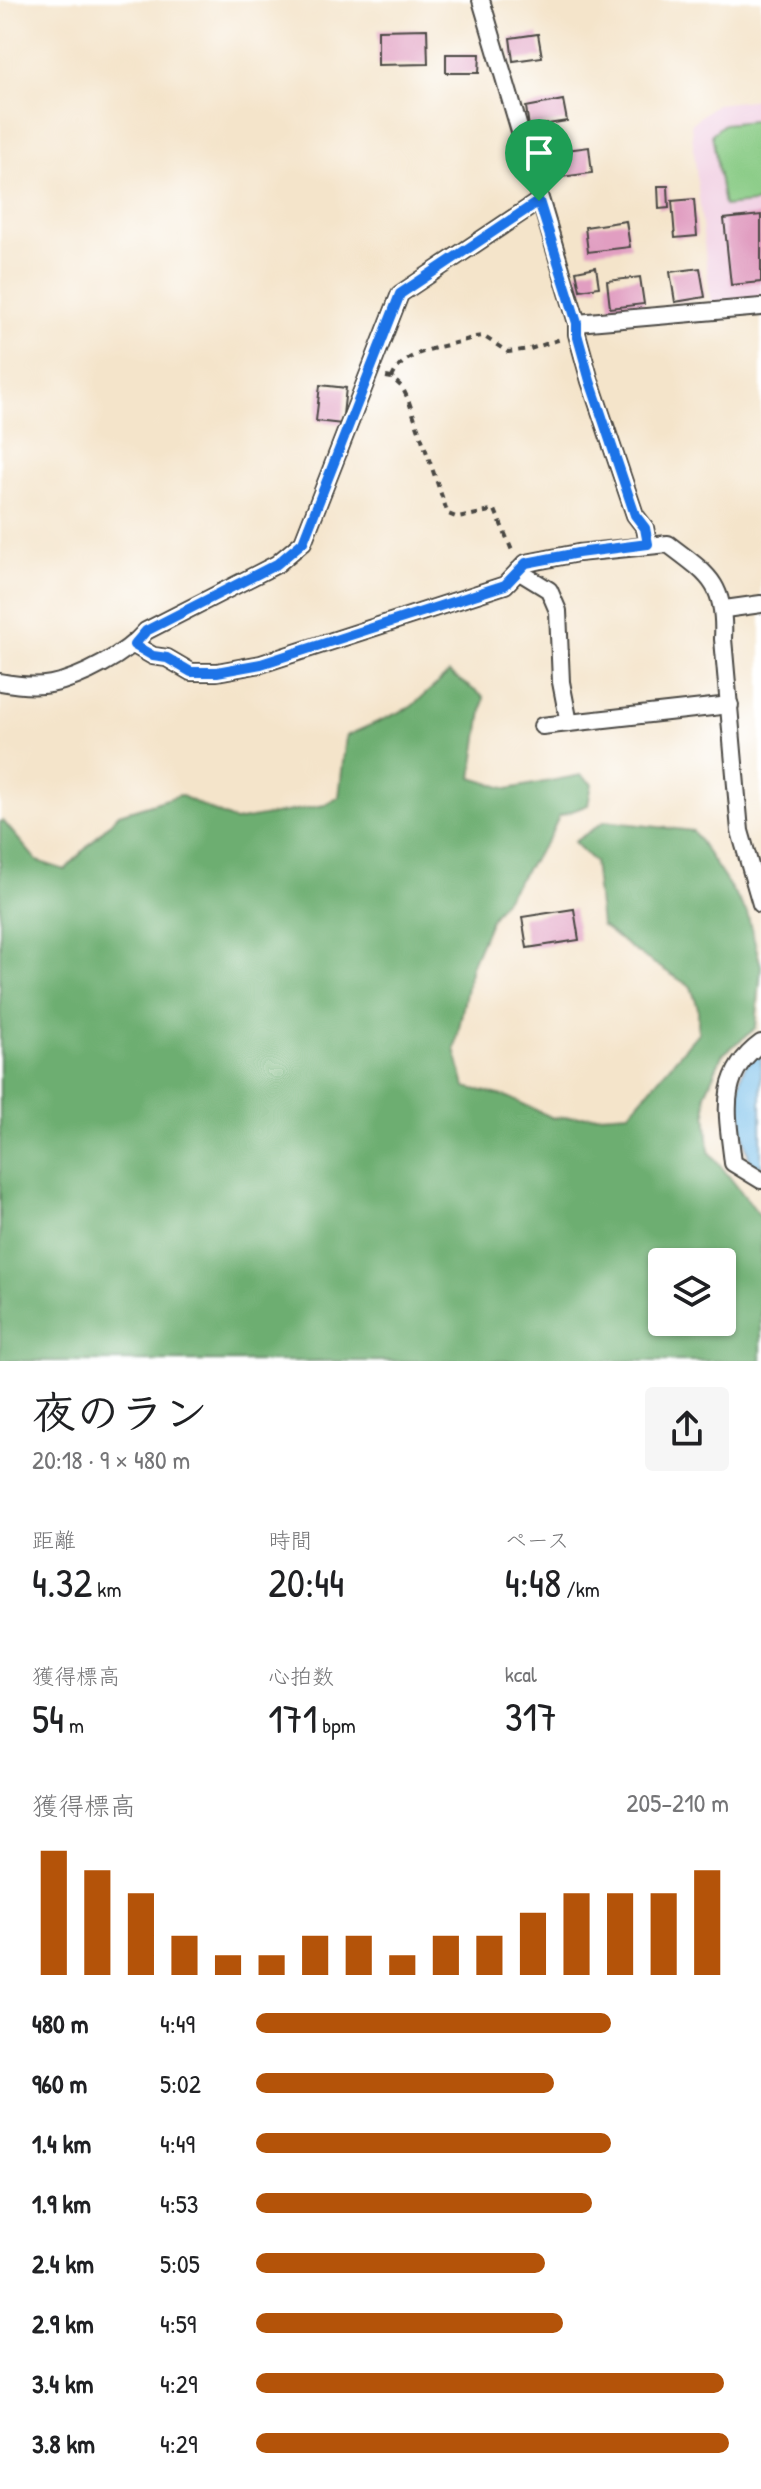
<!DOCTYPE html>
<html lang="ja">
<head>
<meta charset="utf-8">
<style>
  :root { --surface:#fff; --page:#f6f6f6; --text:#202124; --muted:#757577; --accent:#b45309 }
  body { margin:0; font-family:"Patrick Hand","Klee One",sans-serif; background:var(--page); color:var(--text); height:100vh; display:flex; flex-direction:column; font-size:30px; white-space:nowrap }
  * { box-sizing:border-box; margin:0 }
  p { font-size:26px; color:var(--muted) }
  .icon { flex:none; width:44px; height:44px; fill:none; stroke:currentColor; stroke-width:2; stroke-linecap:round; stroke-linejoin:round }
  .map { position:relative; height:1361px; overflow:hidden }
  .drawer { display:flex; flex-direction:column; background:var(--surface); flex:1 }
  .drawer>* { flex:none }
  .tools { position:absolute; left:648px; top:1248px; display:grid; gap:16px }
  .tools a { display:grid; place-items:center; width:88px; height:88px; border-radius:8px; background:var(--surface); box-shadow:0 2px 6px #0004; font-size:40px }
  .pin { position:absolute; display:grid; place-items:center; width:68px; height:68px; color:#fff; margin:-82px -34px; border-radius:50% 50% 50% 0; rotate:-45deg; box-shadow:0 0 8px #0007 }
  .pin .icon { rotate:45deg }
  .round { display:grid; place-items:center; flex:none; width:84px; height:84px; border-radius:8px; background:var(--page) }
  .head { display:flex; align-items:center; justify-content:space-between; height:136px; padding:0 32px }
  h1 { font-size:44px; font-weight:600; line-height:60px }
  .figures { display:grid; grid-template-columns:repeat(3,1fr); gap:12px; height:136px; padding:8px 32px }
  .figures div { display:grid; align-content:center }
  .figures b { font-size:40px; font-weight:600 }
  .figures small { font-size:22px; font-weight:400 }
  .figures p { font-size:22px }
  .chart { height:224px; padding:16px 32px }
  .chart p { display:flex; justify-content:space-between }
  .chart svg { width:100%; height:144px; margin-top:8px; stroke:var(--accent); stroke-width:6 }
  ul { padding:0 32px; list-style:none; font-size:26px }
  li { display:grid; grid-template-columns:128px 96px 1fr; align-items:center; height:60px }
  li i { height:20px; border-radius:10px; background:var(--accent) }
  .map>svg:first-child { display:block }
  .built { fill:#f1d0e3 }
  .green { fill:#87ca83; stroke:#597a57; stroke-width:2 }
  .forest { fill:#6dae71; stroke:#4c6c4e; stroke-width:2; fill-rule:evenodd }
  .water { fill:#70bbe9; stroke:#4e738a; stroke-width:2 }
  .building { fill:#e19ec1 }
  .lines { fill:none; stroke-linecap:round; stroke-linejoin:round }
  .minor-casing { stroke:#494743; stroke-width:20 }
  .path { stroke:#494743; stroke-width:4; stroke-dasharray:6 6; stroke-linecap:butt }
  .minor { stroke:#fff; stroke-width:16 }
  .route-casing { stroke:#fff; stroke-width:16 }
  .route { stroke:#1a73e8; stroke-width:10 }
</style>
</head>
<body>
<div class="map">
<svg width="761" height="1361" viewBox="0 0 761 1361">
  <rect width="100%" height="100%" fill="#fff"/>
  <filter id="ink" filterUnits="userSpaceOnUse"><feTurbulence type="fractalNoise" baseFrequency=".0125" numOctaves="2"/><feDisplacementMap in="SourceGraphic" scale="16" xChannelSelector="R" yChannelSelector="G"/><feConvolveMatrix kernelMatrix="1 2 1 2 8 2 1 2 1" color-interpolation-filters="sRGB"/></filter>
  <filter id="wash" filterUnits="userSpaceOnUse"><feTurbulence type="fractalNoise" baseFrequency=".006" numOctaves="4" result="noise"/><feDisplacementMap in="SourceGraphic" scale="32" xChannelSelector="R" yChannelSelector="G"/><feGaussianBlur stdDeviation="1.8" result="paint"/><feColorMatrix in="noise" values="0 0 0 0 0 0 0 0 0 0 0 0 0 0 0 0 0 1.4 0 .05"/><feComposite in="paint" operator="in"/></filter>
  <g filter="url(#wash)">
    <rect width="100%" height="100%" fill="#f4e4ca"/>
    <path class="built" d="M761,99V301L711,306L691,124L716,104Z"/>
    <path class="green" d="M761,120V202L724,206L712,134L724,124Z"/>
    <path class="forest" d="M449,673L484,697L472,778L508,789L581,775L592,784L588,805L559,816L550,836L492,917L471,966L455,1049L465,1087L508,1097L553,1118L629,1113L698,1033V1008L691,987L633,950L601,925L594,862L574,842L605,821L693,831L747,913L761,966L756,1028L722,1055L705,1094L709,1151L761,1217V1361H0V822L3,821L37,861L65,870L119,814L180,795L235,821L325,805L339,797L346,736L411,707ZM662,1262H722V1322H662Z"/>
    <path class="water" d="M761,1053V1173L753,1169C744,1146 731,1087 746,1065C749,1061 757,1057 761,1053Z"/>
    <g id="blocks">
      <g class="building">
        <path d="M427,29L428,64L378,65V30Z"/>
        <path d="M538,34L542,57L513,61L510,38Z"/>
        <path d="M446,54H480L479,73H446Z"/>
        <path d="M563,100L567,121L529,127L526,107Z"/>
        <path d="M589,147L592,173L546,179L543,153Z"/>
        <path d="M658,186H668L669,208L659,209Z"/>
        <path d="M694,199L697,236L675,238L672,201Z"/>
        <path d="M761,215V282L731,285L724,219Z"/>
        <path d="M626,221L630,247L588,252L585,227Z"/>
        <path d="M596,267L599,287L580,290L576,271Z"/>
        <path d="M700,268L705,297L675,302L670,272Z"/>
        <path d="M640,277L644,304L610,308L607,281Z"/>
        <path d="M320,385L346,388L342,424L316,421Z"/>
        <path d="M574,909L579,940L527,948L522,917Z"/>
      </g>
    </g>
  </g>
  <g filter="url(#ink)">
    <use href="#blocks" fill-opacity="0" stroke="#494743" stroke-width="2"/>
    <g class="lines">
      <defs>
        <g id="minor">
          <path d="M481,0L577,323V334L590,381L635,515L645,528L648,544"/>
          <path d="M577,323L761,307"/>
          <path d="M518,571L549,590L558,611L561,682L569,723"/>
          <path d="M725,609L761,604"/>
          <path d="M134,645L153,656L167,658L191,672H217L261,664L505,585L526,563L578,553L668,544C709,575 726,584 723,639L740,831L761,904"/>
          <path d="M0,682C16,685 35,687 51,684C82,678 126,654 146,631L277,564L303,542L400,294L539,201"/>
          <path d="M542,726L730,705"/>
          <path d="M761,1043C716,1076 728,1116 733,1163L761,1180"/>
        </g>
      </defs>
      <use href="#minor" class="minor-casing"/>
      <g class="path">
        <path d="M386,377L392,378L402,387L408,399L448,514L458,518L495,510L513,553"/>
        <path d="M392,378C403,348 448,348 474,337L483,336L508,352L530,349L561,339"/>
      </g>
      <use href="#minor" class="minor"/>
    </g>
  </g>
  <g class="lines" filter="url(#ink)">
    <defs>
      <path id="route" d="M539,201L577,323V334L590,381L635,515L645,528L648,544L578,553L526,563L505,585L261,664L217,672H191L167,658L153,656L134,645L146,631L277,564L303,542L400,294Z"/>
    </defs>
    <use href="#route" class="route-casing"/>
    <use href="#route" class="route"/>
  </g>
</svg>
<div class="tools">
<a><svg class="icon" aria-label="layers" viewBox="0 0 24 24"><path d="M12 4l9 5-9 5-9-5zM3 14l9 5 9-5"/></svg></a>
</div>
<div class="pin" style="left:539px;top:201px;background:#1e9e55"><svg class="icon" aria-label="arrive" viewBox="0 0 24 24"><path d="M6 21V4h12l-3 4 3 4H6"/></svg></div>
</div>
<section class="drawer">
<div class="head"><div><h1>夜のラン</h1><p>20:18 · 9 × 480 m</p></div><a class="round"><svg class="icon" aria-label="share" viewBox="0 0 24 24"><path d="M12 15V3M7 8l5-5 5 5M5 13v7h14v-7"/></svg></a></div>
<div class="figures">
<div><p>距離</p><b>4.32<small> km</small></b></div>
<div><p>時間</p><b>20:44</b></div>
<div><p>ペース</p><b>4:48<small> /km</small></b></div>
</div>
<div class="figures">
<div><p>獲得標高</p><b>54<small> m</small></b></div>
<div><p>心拍数</p><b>171<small> bpm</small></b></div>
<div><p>kcal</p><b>317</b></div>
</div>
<div class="chart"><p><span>獲得標高</span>205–210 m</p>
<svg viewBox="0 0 160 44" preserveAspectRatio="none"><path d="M5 44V6M15 44V12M25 44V19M35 44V32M45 44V38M55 44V38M65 44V32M75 44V32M85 44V38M95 44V32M105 44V32M115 44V25M125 44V19M135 44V19M145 44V19M155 44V12"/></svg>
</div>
<ul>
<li><b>480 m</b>4:49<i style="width:75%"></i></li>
<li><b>960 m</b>5:02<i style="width:63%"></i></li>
<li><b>1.4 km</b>4:49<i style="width:75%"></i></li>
<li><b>1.9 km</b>4:53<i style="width:71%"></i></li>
<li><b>2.4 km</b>5:05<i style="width:61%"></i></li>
<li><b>2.9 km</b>4:59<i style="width:65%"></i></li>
<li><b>3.4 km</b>4:29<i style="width:99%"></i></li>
<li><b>3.8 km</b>4:29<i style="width:100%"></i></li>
</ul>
</section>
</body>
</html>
